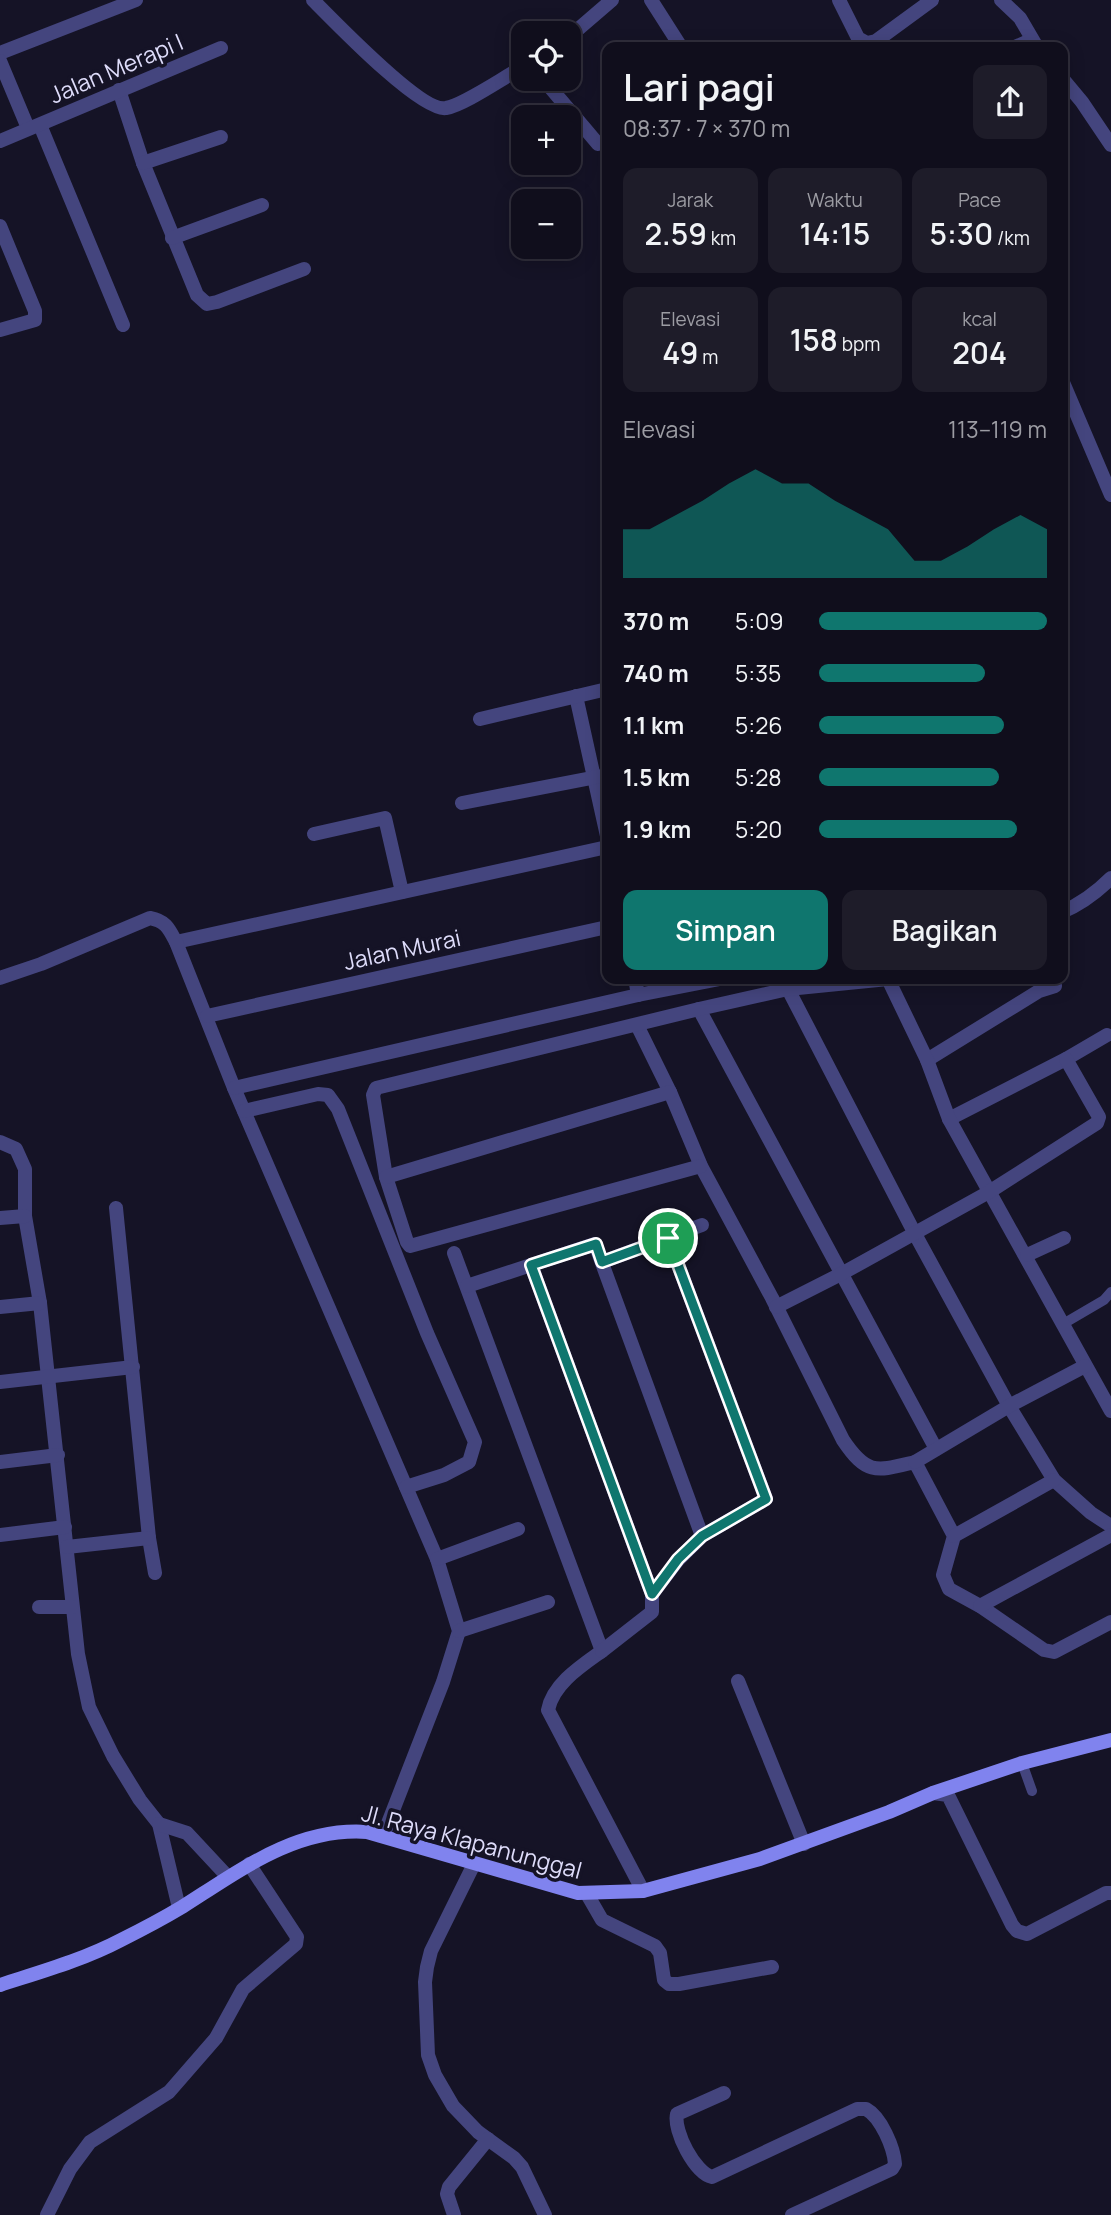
<!DOCTYPE html>
<html lang="id">
<head>
<meta charset="utf-8">
<style>
  :root { --surface:#100e1c; --page:#1e1c29; --text:#f1f3f6; --muted:#9c9ca3; --line:#302e3b; --accent:#0f766e }
  body { margin:0; font-family:Manrope,sans-serif; background:var(--page); color:var(--text); height:100vh; display:flex; flex-direction:column; font-size:26px; white-space:nowrap }
  * { box-sizing:border-box; margin:0 }
  p { font-size:23px; color:var(--muted) }
  .icon { flex:none; width:38px; height:38px; fill:none; stroke:currentColor; stroke-width:2; stroke-linecap:round; stroke-linejoin:round }
  .map { position:relative; flex:1; overflow:hidden }
  .side { position:absolute; left:602px; top:42px; width:466px; height:942px; display:flex; flex-direction:column; background:var(--surface); border-radius:14px; box-shadow:0 4px 18px #0003,0 0 0 2px var(--line) }
  .side>* { flex:none }
  .tools { position:absolute; left:511px; top:21px; display:grid; gap:14px }
  .tools a { display:grid; place-items:center; width:70px; height:70px; border-radius:14px; background:var(--surface); box-shadow:0 4px 18px #0003,0 0 0 2px var(--line); font-size:35px }
  .pin { position:absolute; display:grid; place-items:center; width:60px; height:60px; color:#fff; margin:-30px; border:4px solid #fff; border-radius:50%; box-shadow:0 2px 7px #0007 }
  .round { display:grid; place-items:center; flex:none; width:74px; height:74px; border-radius:14px; background:var(--page) }
  .headline { display:flex; align-items:center; justify-content:space-between; height:119px; padding:0 21px }
  h1 { font-size:38px; font-weight:600; line-height:52px }
  .stats { display:grid; grid-template-columns:repeat(3,1fr); gap:10px; height:119px; padding:7px 21px }
  .stats div { display:grid; align-content:center; border-radius:14px; background:var(--page); text-align:center }
  .stats b { font-size:30px; font-weight:600 }
  .stats small { font-size:19px; font-weight:400 }
  .stats p { font-size:19px }
  .chart { height:196px; padding:14px 21px }
  .chart p { display:flex; justify-content:space-between }
  .chart svg { width:100%; height:126px; margin-top:7px; fill:var(--accent); opacity:.7 }
  .cta { display:flex; gap:14px; margin-top:auto; padding:14px 21px }
  .cta a { flex:1; height:80px; border-radius:14px; background:var(--accent); color:#fff; font-size:28px; font-weight:600; line-height:80px; text-align:center }
  .cta a+a { background:var(--page); color:var(--text) }
  ul { padding:0 21px; list-style:none; font-size:23px }
  li { display:grid; grid-template-columns:112px 84px 1fr; align-items:center; height:52px }
  li i { height:18px; border-radius:9px; background:var(--accent) }
  .map>svg:first-child { display:block }
  .lines { fill:none; stroke-linecap:round; stroke-linejoin:round }
  .lane { stroke:#44457e; stroke-width:10 }
  .street { stroke:#44457e; stroke-width:14 }
  .secondary { stroke:#8083ee; stroke-width:14 }
  .route-casing { stroke:#fff; stroke-width:14 }
  .route { stroke:#0f766e; stroke-width:9 }
  .labels { text-anchor:middle; dominant-baseline:central; stroke-width:7; stroke-linejoin:round; paint-order:stroke }
  .street-label { font-size:23px; fill:#dedcfa; stroke:#151326 }
</style>
</head>
<body>
<div class="map">
<svg width="1111" height="2215" viewBox="0 0 1111 2215">
  <rect width="100%" height="100%" fill="#151326"/>
  <g class="lines">
    <g class="lane">
      <path d="M1063,1324L1104,1300L1111,1292"/>
      <path d="M1022,1763L1032,1791"/>
    </g>
    <g class="street">
      <path d="M313,0C333,20 422,113 446,108C464,105 504,77 523,67"/>
      <path d="M651,0L681,47"/>
      <path d="M839,0L858,38L867,43L876,41L932,0"/>
      <path d="M1001,0L1020,18L1037,47"/>
      <path d="M569,37L612,0"/>
      <path d="M1015,47L1031,40"/>
      <path d="M0,53L136,0"/>
      <path d="M0,61L28,128"/>
      <path d="M1062,78L1082,102L1111,145"/>
      <path d="M543,79L598,144"/>
      <path d="M119,90L143,163L197,295L207,304L217,302L304,269"/>
      <path d="M40,125L123,325"/>
      <path d="M0,141L221,48"/>
      <path d="M143,163L221,137"/>
      <path d="M0,226L35,311V320L0,330"/>
      <path d="M172,238L262,205"/>
      <path d="M1062,380L1111,495"/>
      <path d="M576,696L607,836"/>
      <path d="M480,719L607,689"/>
      <path d="M462,803L607,775"/>
      <path d="M314,834L385,818L402,892"/>
      <path d="M1062,912C1081,904 1096,893 1111,878"/>
      <path d="M176,942L607,847"/>
      <path d="M0,978L41,964L150,918C166,921 169,929 176,942L234,1088L437,1559L459,1631L443,1682L383,1836"/>
      <path d="M635,978L638,995"/>
      <path d="M788,989L915,1234L1009,1406L1054,1480L1091,1513L1111,1526"/>
      <path d="M699,1009L936,1449"/>
      <path d="M207,1016L607,927"/>
      <path d="M637,1025L670,1092L701,1166L772,1298L843,1440C867,1476 877,1471 915,1462L954,1536L943,1575L949,1589L980,1606L1044,1650L1054,1652L1111,1622"/>
      <path d="M927,1060L1039,991L1055,986"/>
      <path d="M234,1088L638,995L725,978"/>
      <path d="M244,1111L318,1094L328,1095L338,1109L427,1333L475,1442L469,1462L444,1475L406,1487"/>
      <path d="M949,1119L1066,1059L1107,1035"/>
      <path d="M0,1142L16,1149L25,1169V1216L40,1303L78,1654L89,1707L113,1756L140,1800L159,1824L179,1908"/>
      <path d="M701,1166L410,1246L407,1242L386,1177L373,1095L376,1088L699,1009L788,989L888,979L927,1060L949,1119L1111,1411"/>
      <path d="M386,1177L670,1092"/>
      <path d="M116,1208L149,1538L155,1573"/>
      <path d="M0,1218L25,1216"/>
      <path d="M454,1253L602,1651C581,1666 553,1684 548,1710L643,1891"/>
      <path d="M1027,1255L1064,1238"/>
      <path d="M602,1262L702,1225"/>
      <path d="M531,1265L652,1594"/>
      <path d="M467,1286L595,1244L702,1536"/>
      <path d="M0,1307L40,1303"/>
      <path d="M776,1307L841,1274L989,1192L1097,1123L1099,1117L1066,1059"/>
      <path d="M0,1382L133,1367"/>
      <path d="M0,1462L58,1455"/>
      <path d="M915,1462L1009,1406L1085,1366"/>
      <path d="M0,1535L65,1527"/>
      <path d="M954,1536L1054,1480"/>
      <path d="M67,1547L149,1538"/>
      <path d="M437,1559L518,1529"/>
      <path d="M980,1606L1111,1535"/>
      <path d="M39,1607H72"/>
      <path d="M459,1631L548,1602"/>
      <path d="M602,1651L652,1612V1594L678,1560L702,1536L766,1499L668,1238"/>
      <path d="M738,1681L804,1844"/>
      <path d="M933,1793L948,1795L1012,1925L1017,1931L1027,1934L1106,1893H1111"/>
      <path d="M159,1824L187,1833L228,1877"/>
      <path d="M474,1864L431,1951L427,1967L425,1982L428,2055L435,2075L453,2106L478,2132L514,2158L522,2167L545,2215"/>
      <path d="M587,1894L602,1920L655,1946L660,1953L664,1980L669,1984H679L772,1967"/>
      <path d="M724,2093L677,2114C673,2131 695,2173 712,2177L857,2109H866C881,2117 894,2148 895,2164L892,2169L792,2215"/>
      <path d="M47,2215L70,2169L90,2142L169,2092L216,2038L243,1989L296,1944L297,1937L249,1864"/>
      <path d="M454,2215L447,2194L449,2187L488,2139"/>
    </g>
    <path class="secondary" d="M0,1985C40,1972 83,1960 121,1940C141,1930 162,1919 182,1907C239,1871 296,1827 367,1832L578,1893L643,1891L760,1859L889,1812L933,1793L1022,1763L1111,1740"/>
  </g>
  <g class="lines">
    <defs>
      <path id="route" d="M668,1238L766,1499L702,1536L678,1559L652,1594L531,1265L596,1244L602,1262Z"/>
    </defs>
    <use href="#route" class="route-casing"/>
    <use href="#route" class="route"/>
  </g>
  <g class="labels">
    <g class="street-label">
      <text transform="translate(116 68) rotate(-23)">Jalan Merapi I</text>
      <text transform="translate(402 949) rotate(-12)">Jalan Murai</text>
      <text transform="translate(472 1841) rotate(15)">Jl. Raya Klapanunggal</text>
    </g>
  </g>
</svg>
<div class="tools">
<a><svg class="icon" aria-label="locate" viewBox="0 0 24 24"><circle cx="12" cy="12" r="6"/><path d="M12 2v4M12 18v4M2 12h4M18 12h4"/></svg></a>
<a>+</a>
<a>−</a>
</div>
<div class="pin" style="left:668px;top:1238px;background:#1e9e55"><svg class="icon" aria-label="arrive" viewBox="0 0 24 24"><path d="M6 21V4h12l-3 4 3 4H6"/></svg></div>
<section class="side">
<div class="headline"><div><h1>Lari pagi</h1><p>08:37 · 7 × 370 m</p></div><a class="round"><svg class="icon" aria-label="share" viewBox="0 0 24 24"><path d="M12 15V3M7 8l5-5 5 5M5 13v7h14v-7"/></svg></a></div>
<div class="stats">
<div><p>Jarak</p><b>2.59<small> km</small></b></div>
<div><p>Waktu</p><b>14:15</b></div>
<div><p>Pace</p><b>5:30<small> /km</small></b></div>
</div>
<div class="stats">
<div><p>Elevasi</p><b>49<small> m</small></b></div>
<div><b>158<small> bpm</small></b></div>
<div><p>kcal</p><b>204</b></div>
</div>
<div class="chart"><p><span>Elevasi</span>113–119 m</p>
<svg viewBox="0 0 160 44" preserveAspectRatio="none"><path d="M0 44V27L10 27L20 22L30 17L40 11L50 6L60 11L70 11L80 17L90 22L100 27L110 38L120 38L130 33L140 27L150 22L160 27V44z"/></svg>
</div>
<ul>
<li><b>370 m</b>5:09<i style="width:100%"></i></li>
<li><b>740 m</b>5:35<i style="width:73%"></i></li>
<li><b>1.1 km</b>5:26<i style="width:81%"></i></li>
<li><b>1.5 km</b>5:28<i style="width:79%"></i></li>
<li><b>1.9 km</b>5:20<i style="width:87%"></i></li>
</ul>
<div class="cta"><a>Simpan</a><a>Bagikan</a></div>
</section>
</div>
</body>
</html>
